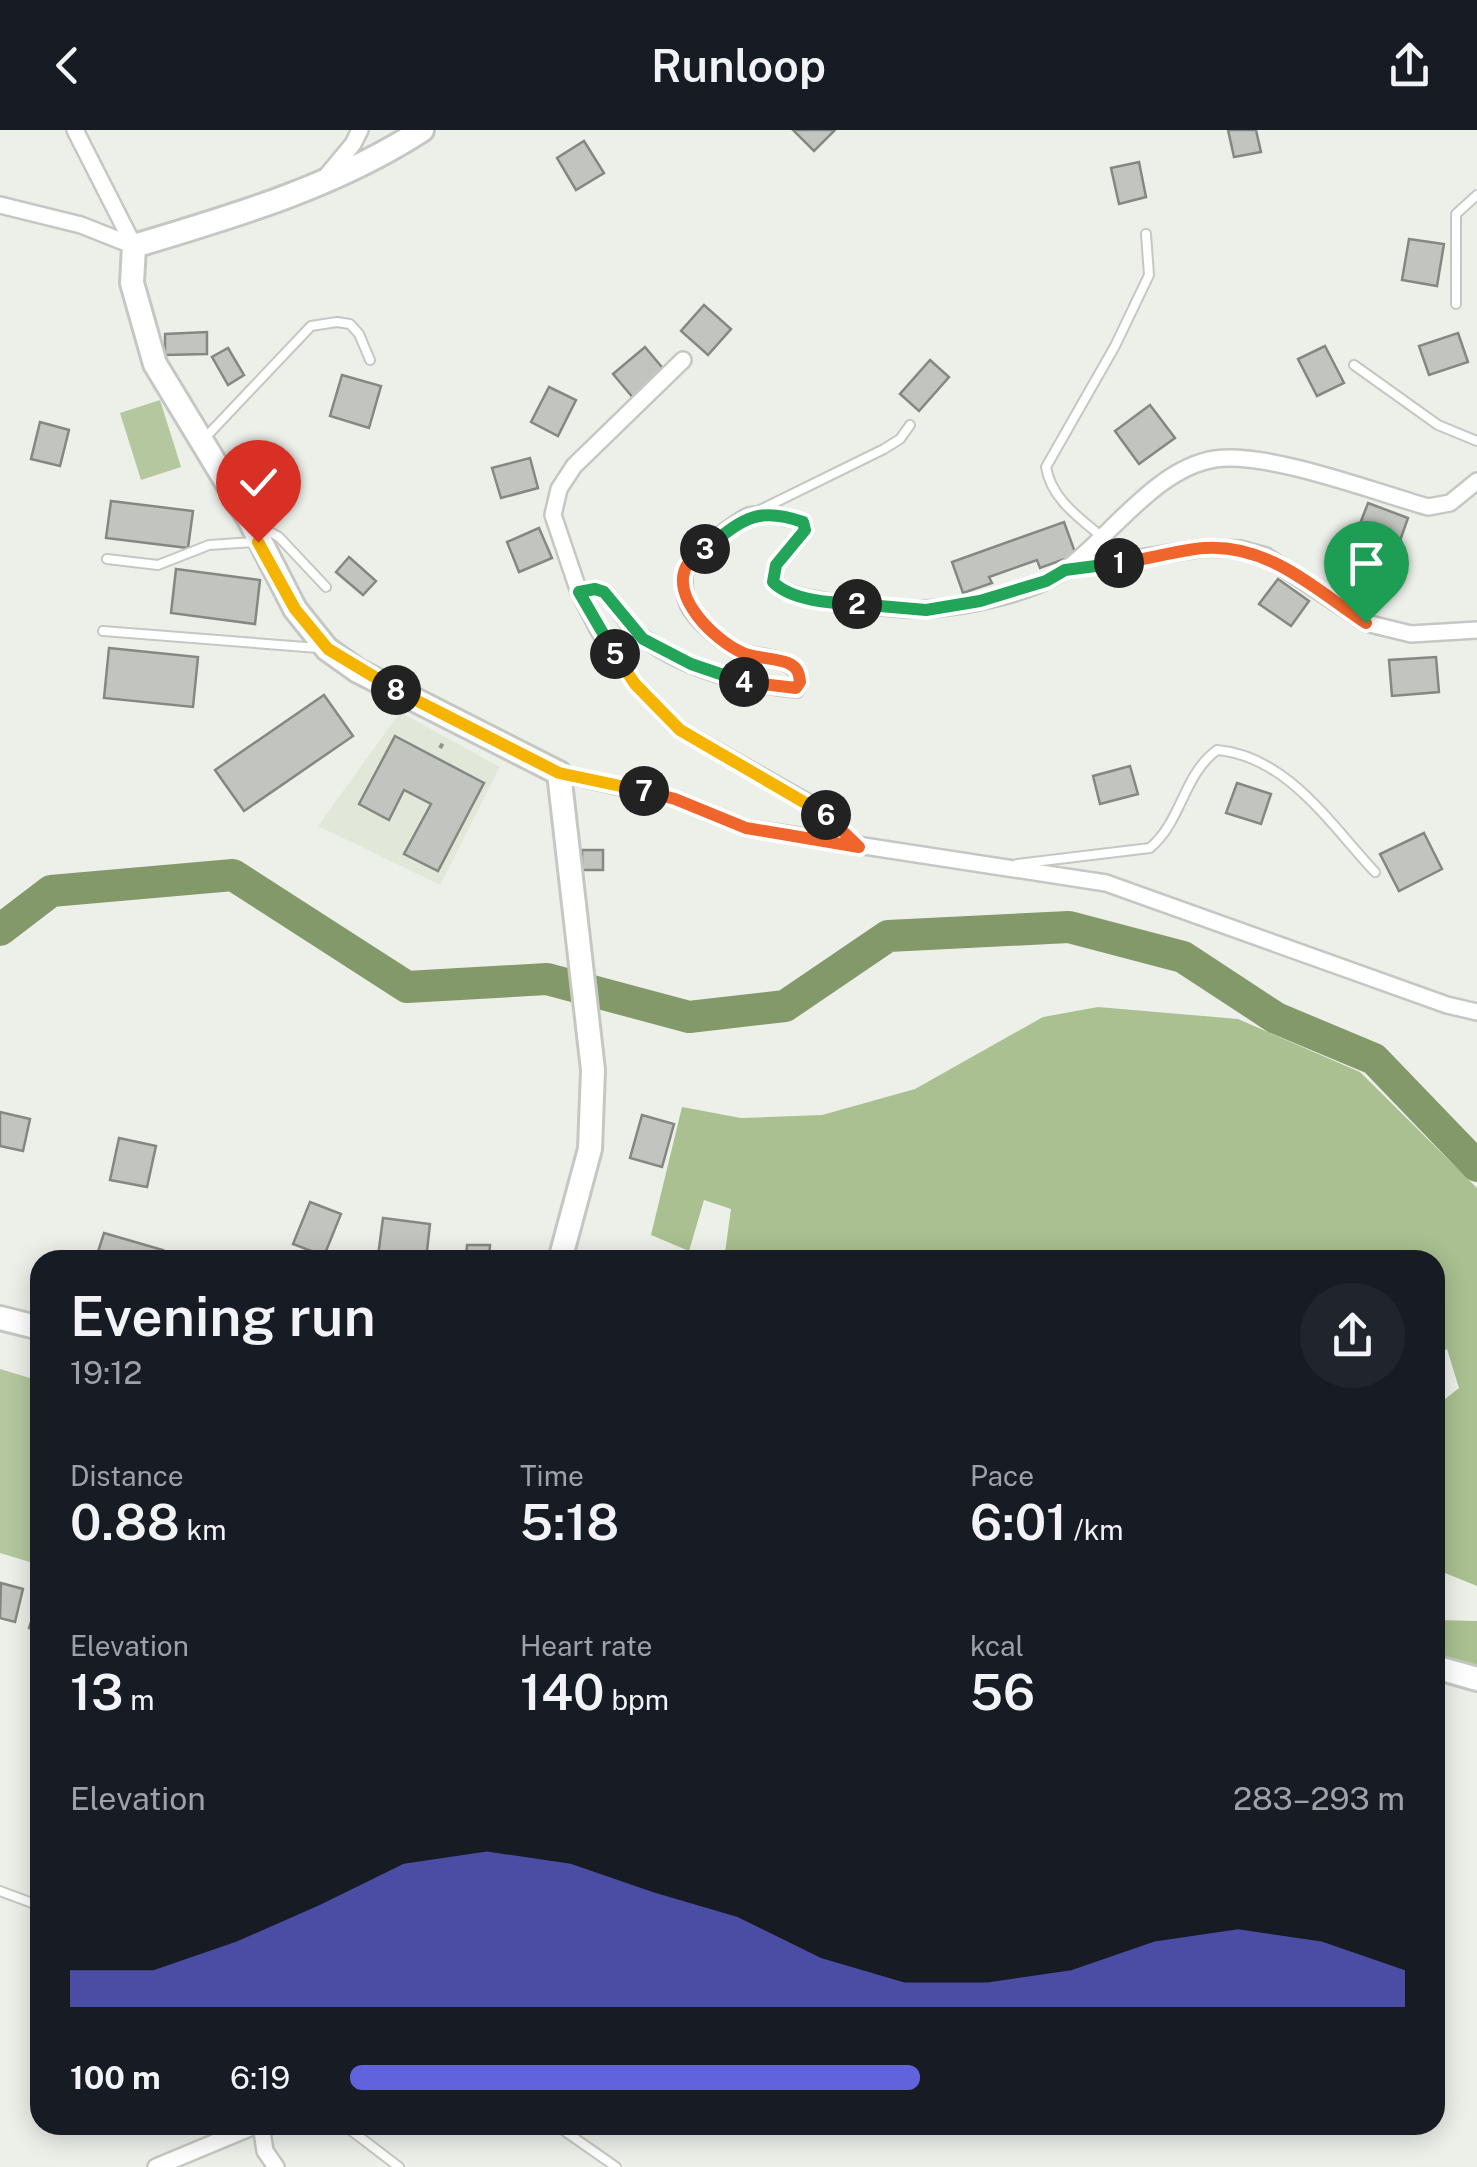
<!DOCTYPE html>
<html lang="en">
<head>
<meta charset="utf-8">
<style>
  :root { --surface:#171b24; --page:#20242c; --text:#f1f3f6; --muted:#9ea1a6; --accent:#6163dc }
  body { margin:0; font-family:"Public Sans",sans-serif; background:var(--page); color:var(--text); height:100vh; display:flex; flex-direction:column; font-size:38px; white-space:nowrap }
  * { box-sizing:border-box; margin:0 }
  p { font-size:32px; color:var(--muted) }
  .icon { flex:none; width:55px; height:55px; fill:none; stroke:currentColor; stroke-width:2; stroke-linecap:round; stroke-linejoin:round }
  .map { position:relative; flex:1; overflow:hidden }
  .details { position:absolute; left:30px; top:1120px; width:1415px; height:885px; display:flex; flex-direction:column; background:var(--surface); border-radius:30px; box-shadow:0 5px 25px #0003 }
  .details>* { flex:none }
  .pin { position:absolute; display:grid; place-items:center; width:85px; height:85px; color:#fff; margin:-102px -42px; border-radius:50% 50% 50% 0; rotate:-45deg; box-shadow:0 0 10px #0007 }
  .pin .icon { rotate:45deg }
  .km { position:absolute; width:50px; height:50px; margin:-25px; border-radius:50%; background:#222; color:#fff; font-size:28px; line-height:50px; text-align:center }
  .round { display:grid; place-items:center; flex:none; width:105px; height:105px; border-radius:52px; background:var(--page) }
  .head { display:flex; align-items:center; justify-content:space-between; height:170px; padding:0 40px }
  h1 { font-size:55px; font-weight:600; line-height:75px }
  .figures { display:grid; grid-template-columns:repeat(3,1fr); gap:15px; height:170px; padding:10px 40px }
  .figures div { display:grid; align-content:center }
  .figures b { font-size:50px; font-weight:600 }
  .figures small { font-size:28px; font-weight:400 }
  .figures p { font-size:28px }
  .chart { height:280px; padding:20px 40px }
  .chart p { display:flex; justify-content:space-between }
  .chart svg { width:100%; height:180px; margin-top:10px; fill:var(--accent); opacity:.7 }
  ul { padding:0 40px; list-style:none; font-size:32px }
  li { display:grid; grid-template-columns:160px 120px 1fr; align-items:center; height:75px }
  li i { height:25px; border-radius:12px; background:var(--accent) }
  header { display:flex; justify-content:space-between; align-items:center; height:130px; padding:0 40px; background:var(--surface); font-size:45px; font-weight:600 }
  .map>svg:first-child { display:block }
  .built { fill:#e1e8da }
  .green { fill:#b4c79e }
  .forest { fill:#aac090 }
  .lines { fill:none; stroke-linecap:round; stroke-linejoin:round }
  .river { stroke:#84996a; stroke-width:32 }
  .building { fill:#c2c5bf; stroke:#858882; stroke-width:2.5 }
  .lane-casing { stroke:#c5c8c2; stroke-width:12 }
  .street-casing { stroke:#c5c8c2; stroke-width:20 }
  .secondary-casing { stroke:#c5c8c2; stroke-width:28 }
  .path { stroke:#8f918c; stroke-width:4; stroke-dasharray:5 8; stroke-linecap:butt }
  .lane { stroke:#fff; stroke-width:8 }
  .street { stroke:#fff; stroke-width:15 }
  .secondary { stroke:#fff; stroke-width:22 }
  .split-1-casing { stroke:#fff; stroke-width:20 }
  .split-2-casing { stroke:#fff; stroke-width:20 }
  .split-3-casing { stroke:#fff; stroke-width:20 }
  .split-4-casing { stroke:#fff; stroke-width:20 }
  .split-5-casing { stroke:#fff; stroke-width:20 }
  .split-6-casing { stroke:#fff; stroke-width:20 }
  .split-7-casing { stroke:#fff; stroke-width:20 }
  .split-8-casing { stroke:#fff; stroke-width:20 }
  .split-9-casing { stroke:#fff; stroke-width:20 }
  .split-1 { stroke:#f0652b; stroke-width:12 }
  .split-2 { stroke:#22a559; stroke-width:12 }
  .split-3 { stroke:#22a559; stroke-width:12 }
  .split-4 { stroke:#f0652b; stroke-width:12 }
  .split-5 { stroke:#22a559; stroke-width:12 }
  .split-6 { stroke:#f5b400; stroke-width:12 }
  .split-7 { stroke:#f0652b; stroke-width:12 }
  .split-8 { stroke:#f5b400; stroke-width:12 }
  .split-9 { stroke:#f5b400; stroke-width:12 }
</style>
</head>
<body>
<header><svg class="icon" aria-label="back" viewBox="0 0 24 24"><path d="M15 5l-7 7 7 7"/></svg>Runloop<svg class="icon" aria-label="share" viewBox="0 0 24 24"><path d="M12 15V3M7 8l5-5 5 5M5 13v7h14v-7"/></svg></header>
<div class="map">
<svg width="1477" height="2037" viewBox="0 0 1477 2037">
  <rect width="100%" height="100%" fill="#edf0e9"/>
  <path class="built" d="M400,582L500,637L440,755L318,696Z"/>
  <g class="green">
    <path d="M160,270L181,337L141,350L120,283Z"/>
    <path d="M0,1239L40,1251V1435L0,1423Z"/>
  </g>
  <g class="forest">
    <path d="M1098,877L1238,889L1360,942L1477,1058V1456L1435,1439V1277L1459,1258L1447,1219L1435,1225V1130H724L731,1079L704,1070L689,1121L651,1105L682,977L741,988L822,985L915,959L1043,887Z"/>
    <path d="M1435,1490L1477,1491V1538L1435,1527Z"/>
  </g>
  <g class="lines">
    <path class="river" d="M0,800L51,761L233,745L407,857L547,849L689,887L785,876L888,806L1069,797L1183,827L1276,888L1374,929L1477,1036"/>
  </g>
  <g class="building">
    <path d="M793,0H835L814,21Z"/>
    <path d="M1228,0H1256L1261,22L1234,27Z"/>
    <path d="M584,11L604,43L576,60L557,28Z"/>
    <path d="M1139,32L1146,67L1119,74L1111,38Z"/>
    <path d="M1409,109L1444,114L1437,156L1402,150Z"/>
    <path d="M704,175L731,199L708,225L681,201Z"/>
    <path d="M207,202V224L165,225V204Z"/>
    <path d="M1458,203L1468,232L1429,245L1419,216Z"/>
    <path d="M1325,216L1344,253L1317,266L1298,229Z"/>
    <path d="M645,217L666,242L634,269L613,244Z"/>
    <path d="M228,218L244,245L228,255L212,227Z"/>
    <path d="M930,230L949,247L919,281L900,264Z"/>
    <path d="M342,245L381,256L369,298L330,286Z"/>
    <path d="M549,257L576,270L558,306L531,292Z"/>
    <path d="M1150,275L1175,308L1139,334L1115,301Z"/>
    <path d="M40,292L69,300L60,336L31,329Z"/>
    <path d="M530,328L538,358L501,368L492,338Z"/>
    <path d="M111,371L193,381L188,418L106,408Z"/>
    <path d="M1368,373L1408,388L1396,422L1355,407Z"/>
    <path d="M1064,392L1076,425L1040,438L1037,430L989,447L992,453L963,463L952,432Z"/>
    <path d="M539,398L552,428L519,442L507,412Z"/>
    <path d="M349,427L376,451L363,465L336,442Z"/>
    <path d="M176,439L260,450L255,494L171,483Z"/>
    <path d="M1278,449L1309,471L1291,496L1259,474Z"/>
    <path d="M109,518L198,527L193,577L104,568Z"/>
    <path d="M1436,527L1439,562L1392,566L1389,530Z"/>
    <path d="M324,565L353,606L244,681L215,640Z"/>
    <path d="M395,606L484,653L438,741L404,724L431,674L404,660L389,690L359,674Z"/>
    <path d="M1130,636L1138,664L1100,674L1093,646Z"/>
    <path d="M1237,653L1271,664L1261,694L1226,683Z"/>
    <path d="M1424,703L1442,739L1399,761L1380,724Z"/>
    <rect x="582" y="720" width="21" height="20"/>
    <path d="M0,982L30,989L23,1021L0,1016Z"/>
    <path d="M642,985L674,994L662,1037L630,1028Z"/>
    <path d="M119,1008L156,1016L147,1057L110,1050Z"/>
    <path d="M310,1072L341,1084L324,1126L293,1114Z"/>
    <path d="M383,1088L430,1094L426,1130L378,1126Z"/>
    <path d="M104,1103L163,1120L160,1130H115L97,1125Z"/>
    <path d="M467,1115H490L489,1130H466Z"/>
    <path d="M1,1453L23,1459L15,1492L0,1488Z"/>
    <path d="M39,1469H40V1502L29,1498Z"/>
    <path d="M1435,1594L1442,1595L1440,1628L1435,1627Z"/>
  </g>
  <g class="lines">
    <defs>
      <g id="lane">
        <path d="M1456,174V84L1477,65"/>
        <path d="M1354,235L1438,295L1477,311"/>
        <path d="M203,310L311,196L337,192L350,194L359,204L370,230"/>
        <path d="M760,380L884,319L900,309L910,295"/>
        <path d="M261,397L279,407L326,457"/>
        <path d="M1101,406C1078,387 1051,368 1046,337L1115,216L1149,145L1146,104"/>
        <path d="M107,429L158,435L209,415L254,412"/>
        <path d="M103,501L318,518"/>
        <path d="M1017,734L1150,718C1182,691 1183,645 1217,620C1287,626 1330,694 1375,742"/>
        <path d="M0,1761L40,1776"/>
        <path d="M344,1995L399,2037"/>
        <path d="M556,1995L616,2037"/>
      </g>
      <g id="street">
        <path d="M75,0L134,116"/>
        <path d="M324,49L353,14L360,0"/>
        <path d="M0,75L81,95L134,116"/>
        <path d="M683,230L574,336L559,359L553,385L579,462L599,501L635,554L680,600L819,679L859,717"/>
        <path d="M1065,440L1203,418L1240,419L1266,426L1366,493L1411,504L1477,500"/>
        <path d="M579,462L595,459L604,462C618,476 630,500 646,510C689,540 745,554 796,559L800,551C797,525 763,530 743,523C726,516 700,494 690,478C684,468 681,443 688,433C693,425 741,388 749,386C766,382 787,387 803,392L805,400L776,435L773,452C790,470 836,473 859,475C881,476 905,481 927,479C966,477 1034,463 1065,440C1110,407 1156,338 1215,329C1267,321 1375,362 1428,377L1450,373L1477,351"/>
        <path d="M559,643L675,669L746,698L1106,753L1447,875L1477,882"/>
        <path d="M261,1995L265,2021L276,2037"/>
        <path d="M156,2037L257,1995"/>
      </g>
      <g id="secondary">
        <path d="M422,0C334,57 234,86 134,116L132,153L155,234L249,389L295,479L327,519L358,541L559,643L593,940L590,1019L560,1130"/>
        <path d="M0,1188L40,1198"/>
        <path d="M1435,1537L1477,1549"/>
      </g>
    </defs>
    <use href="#lane" class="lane-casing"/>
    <use href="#street" class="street-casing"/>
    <use href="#secondary" class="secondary-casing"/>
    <path class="path" d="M440,618L446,608"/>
    <use href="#lane" class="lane"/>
    <use href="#street" class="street"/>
    <use href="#secondary" class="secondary"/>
  </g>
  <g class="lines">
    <defs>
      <path id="split-1" d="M1119,433C1148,430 1176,420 1205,418C1269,414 1315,459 1366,493"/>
      <path id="split-2" d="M857,474L926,480L980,471L1046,451L1065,440L1119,433"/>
      <path id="split-3" d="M705,419C741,391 755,375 803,392L805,400L776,435L773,452C792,471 831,473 857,474"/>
      <path id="split-4" d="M705,419C699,424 690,428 687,435C669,467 715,510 741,522C755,529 773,527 788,533C797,537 799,542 800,552L796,558L744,552"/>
      <path id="split-5" d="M615,524L579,462L595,459L604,462L643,509L691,534L744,552"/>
      <path id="split-6" d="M615,524L635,554L680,600L826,685"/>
      <path id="split-7" d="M644,661L675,669L746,698L859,717L826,685"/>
      <path id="split-8" d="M396,560L559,643L644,661"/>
      <path id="split-9" d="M258,412L295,479L328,519L396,560"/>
    </defs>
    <use href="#split-1" class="split-1-casing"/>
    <use href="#split-2" class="split-2-casing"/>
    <use href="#split-3" class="split-3-casing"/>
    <use href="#split-4" class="split-4-casing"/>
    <use href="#split-5" class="split-5-casing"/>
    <use href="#split-6" class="split-6-casing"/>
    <use href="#split-7" class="split-7-casing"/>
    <use href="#split-8" class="split-8-casing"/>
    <use href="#split-9" class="split-9-casing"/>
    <use href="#split-1" class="split-1"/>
    <use href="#split-2" class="split-2"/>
    <use href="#split-3" class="split-3"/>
    <use href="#split-4" class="split-4"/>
    <use href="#split-5" class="split-5"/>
    <use href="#split-6" class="split-6"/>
    <use href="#split-7" class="split-7"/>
    <use href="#split-8" class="split-8"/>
    <use href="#split-9" class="split-9"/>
  </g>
</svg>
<div class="pin" style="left:1366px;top:493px;background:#1e9e55"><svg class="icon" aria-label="arrive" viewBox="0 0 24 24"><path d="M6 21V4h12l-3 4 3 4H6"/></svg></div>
<div class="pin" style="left:258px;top:412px;background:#d93025"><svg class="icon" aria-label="check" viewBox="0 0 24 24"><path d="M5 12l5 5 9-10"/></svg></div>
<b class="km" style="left:1119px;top:433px">1</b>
<b class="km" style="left:857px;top:474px">2</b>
<b class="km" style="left:705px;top:419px">3</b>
<b class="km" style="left:744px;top:552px">4</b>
<b class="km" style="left:615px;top:524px">5</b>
<b class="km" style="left:826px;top:685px">6</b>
<b class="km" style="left:644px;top:661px">7</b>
<b class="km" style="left:396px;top:560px">8</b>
<section class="details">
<div class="head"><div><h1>Evening run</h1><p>19:12</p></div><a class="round"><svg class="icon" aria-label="share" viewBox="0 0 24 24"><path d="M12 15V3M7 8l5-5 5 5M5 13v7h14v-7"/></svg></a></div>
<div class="figures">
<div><p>Distance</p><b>0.88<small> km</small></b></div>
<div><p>Time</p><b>5:18</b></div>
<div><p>Pace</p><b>6:01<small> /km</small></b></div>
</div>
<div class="figures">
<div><p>Elevation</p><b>13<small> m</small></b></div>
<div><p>Heart rate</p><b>140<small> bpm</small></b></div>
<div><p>kcal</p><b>56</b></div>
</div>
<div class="chart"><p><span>Elevation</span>283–293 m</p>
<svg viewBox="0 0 160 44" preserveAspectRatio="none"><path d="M0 44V35L10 35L20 28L30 19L40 9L50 6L60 9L70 16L80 22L90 32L100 38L110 38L120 35L130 28L140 25L150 28L160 35V44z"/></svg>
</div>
<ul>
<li><b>100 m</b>6:19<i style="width:54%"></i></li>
</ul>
</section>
</div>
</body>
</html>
